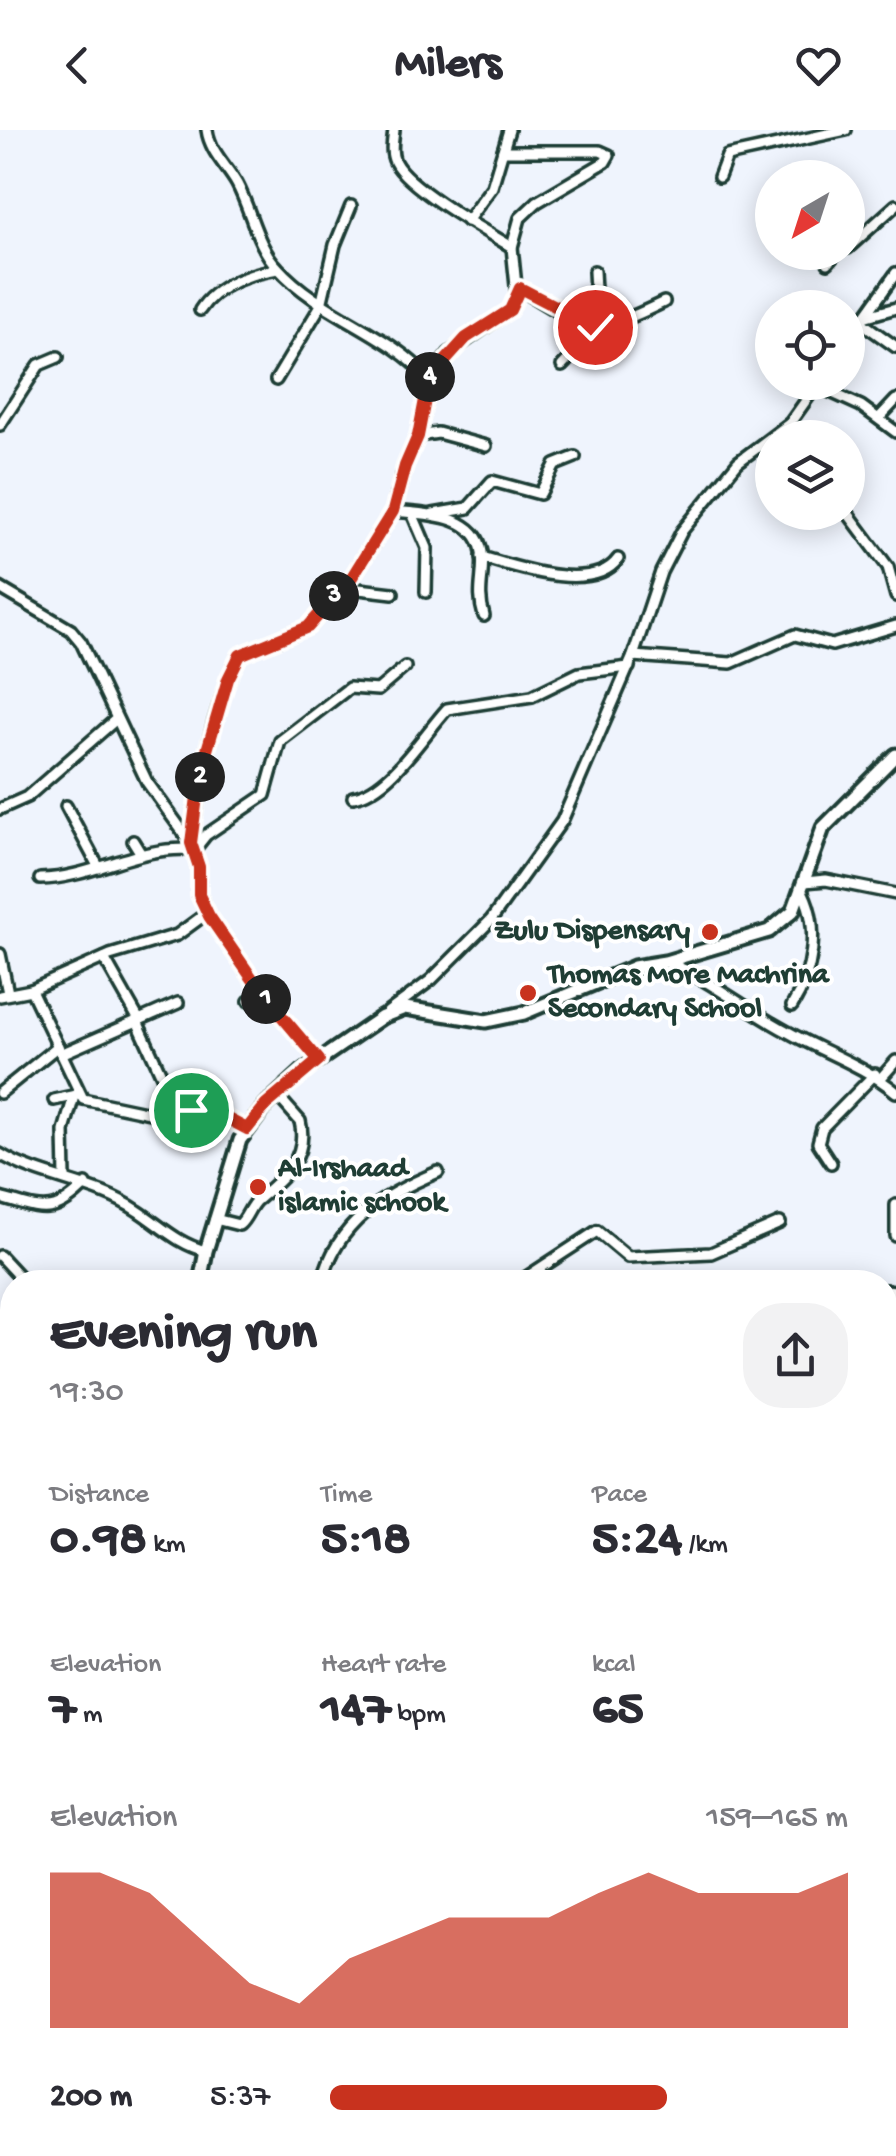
<!DOCTYPE html>
<html lang="en">
<head>
<meta charset="utf-8">
<style>
  :root { --surface:#fff; --page:#f2f2f3; --text:#2b2b33; --muted:#7c7c81; --accent:#c8321e }
  body { margin:0; font-family:"Gochi Hand",sans-serif; background:var(--page); color:var(--text); height:100vh; display:flex; flex-direction:column; font-size:38px; white-space:nowrap }
  * { box-sizing:border-box; margin:0 }
  p { font-size:32px; color:var(--muted) }
  .icon { flex:none; width:55px; height:55px; fill:none; stroke:currentColor; stroke-width:2; stroke-linecap:round; stroke-linejoin:round }
  .map { position:relative; flex:1; overflow:hidden }
  .side { position:absolute; left:0px; top:1140px; width:898px; height:888px; display:flex; flex-direction:column; background:var(--surface); border-radius:40px 40px 0 0; box-shadow:0 5px 25px #0003 }
  .side>* { flex:none }
  .needle { width:65px; rotate:219deg }
  .buttons { position:absolute; left:755px; top:30px; display:grid; gap:20px }
  .buttons a { display:grid; place-items:center; width:110px; height:110px; border-radius:50%; background:var(--surface); box-shadow:0 5px 25px #0003; font-size:50px }
  .pin { position:absolute; display:grid; place-items:center; width:85px; height:85px; color:#fff; margin:-42px; border:5px solid #fff; border-radius:50%; box-shadow:0 2px 10px #0007 }
  .km { position:absolute; width:50px; height:50px; margin:-25px; border-radius:50%; background:#222; color:#fff; font-size:28px; line-height:50px; text-align:center }
  .round { display:grid; place-items:center; flex:none; width:105px; height:105px; border-radius:40px; background:var(--page) }
  .overview { display:flex; align-items:center; justify-content:space-between; height:170px; padding:0 50px }
  h1 { font-size:55px; font-weight:700; line-height:75px }
  .figures { display:grid; grid-template-columns:repeat(3,1fr); gap:15px; height:170px; padding:10px 50px }
  .figures div { display:grid; align-content:center }
  .figures b { font-size:50px; font-weight:700 }
  .figures small { font-size:28px; font-weight:400 }
  .figures p { font-size:28px }
  .chart { height:280px; padding:20px 50px }
  .chart p { display:flex; justify-content:space-between }
  .chart svg { width:100%; height:180px; margin-top:10px; fill:var(--accent); opacity:.7 }
  ul { padding:0 50px; list-style:none; font-size:32px }
  li { display:grid; grid-template-columns:160px 120px 1fr; align-items:center; height:75px }
  li i { height:25px; border-radius:12px; background:var(--accent) }
  header { display:flex; justify-content:space-between; align-items:center; height:130px; padding:0 50px; background:var(--surface); font-size:45px; font-weight:700 }
  .map>svg:first-child { display:block }
  .lines { fill:none; stroke-linecap:round; stroke-linejoin:round }
  .minor-casing { stroke:#1f3d34; stroke-width:16 }
  .tertiary-casing { stroke:#1f3d34; stroke-width:19 }
  .minor { stroke:#fff; stroke-width:9 }
  .tertiary { stroke:#fff; stroke-width:11 }
  .route-casing { stroke:#fff; stroke-width:20 }
  .route { stroke:#c8321e; stroke-width:12 }
  .poi-dot { fill:#c8321e; stroke:#fff; stroke-width:4 }
  .labels { text-anchor:middle; dominant-baseline:central; stroke-width:8; stroke-linejoin:round; paint-order:stroke }
  .poi-label { font-size:30px; font-weight:bold; fill:#1f3d34; stroke:#fff; text-anchor:start }
</style>
</head>
<body>
<header><svg class="icon" aria-label="back" viewBox="0 0 24 24"><path d="M15 5l-7 7 7 7"/></svg>Milers<svg class="icon" aria-label="heart" viewBox="0 0 24 24"><path d="M12 20l-8-8c-3-5 5-10 8-4 3-6 11-1 8 4z"/></svg></header>
<div class="map">
<svg width="896" height="2026" viewBox="0 0 896 2026">
  <rect width="100%" height="100%" fill="#eff4fd"/>
  <filter id="ink" filterUnits="userSpaceOnUse"><feTurbulence type="fractalNoise" baseFrequency=".01" numOctaves="2"/><feDisplacementMap in="SourceGraphic" scale="20" xChannelSelector="R" yChannelSelector="G"/><feConvolveMatrix kernelMatrix="1 2 1 2 8 2 1 2 1" color-interpolation-filters="sRGB"/></filter>
  <g filter="url(#ink)">
    <g class="lines">
      <defs>
        <g id="minor">
          <path d="M207,0C210,22 227,36 237,54C251,80 257,117 278,138C320,185 391,203 429,249"/>
          <path d="M394,0C393,11 390,22 395,32C408,58 485,101 512,117"/>
          <path d="M719,47L727,26L846,0"/>
          <path d="M467,91L492,57L509,0"/>
          <path d="M848,118L896,75"/>
          <path d="M828,133L837,122"/>
          <path d="M520,159C589,201 590,208 664,172"/>
          <path d="M200,180C216,155 251,143 278,139"/>
          <path d="M867,186L896,178"/>
          <path d="M861,192L896,217"/>
          <path d="M590,195L596,179L594,141"/>
          <path d="M848,210L896,143"/>
          <path d="M562,236L598,198"/>
          <path d="M276,250L321,175L335,115L351,76"/>
          <path d="M817,256L861,276L896,302"/>
          <path d="M879,288L896,270"/>
          <path d="M0,295L39,235L58,227"/>
          <path d="M418,306L438,303L486,316"/>
          <path d="M393,381C422,384 476,383 482,422C485,446 476,460 484,486"/>
          <path d="M847,382L888,437L896,466"/>
          <path d="M412,383L427,418L426,462"/>
          <path d="M433,384L468,378L492,351L540,364L555,335L575,327"/>
          <path d="M482,427C515,437 593,464 618,429"/>
          <path d="M342,457L393,463"/>
          <path d="M0,458L71,500L81,512L147,652L191,713L199,737V765L209,786L263,865L319,929"/>
          <path d="M633,526L731,533L795,505L832,515L896,496"/>
          <path d="M353,667C390,661 423,605 447,579L532,566L579,543L629,537"/>
          <path d="M66,676L99,738"/>
          <path d="M0,679L27,667L114,591"/>
          <path d="M133,711L141,724"/>
          <path d="M191,713C200,650 210,582 240,525L308,497L352,447L393,381L405,335L418,306L429,249L449,223L510,180L517,166L512,117L520,88L537,72L605,32L609,25L600,21H503"/>
          <path d="M40,749C94,748 140,714 194,720L206,705L265,665L280,611L349,558L378,560L405,537"/>
          <path d="M805,752L826,750L896,764"/>
          <path d="M0,824L8,863"/>
          <path d="M104,828L139,890"/>
          <path d="M667,832C711,850 746,880 788,902C825,923 863,935 896,962"/>
          <path d="M31,860L83,969L178,989L205,977L247,999"/>
          <path d="M0,866L31,860L110,825L177,805L207,783"/>
          <path d="M249,871L263,865"/>
          <path d="M792,876C813,843 820,798 803,763"/>
          <path d="M388,882L431,850L491,790L562,691L633,526L661,442L682,401L738,332L790,293L819,252"/>
          <path d="M137,891L167,957L184,963L197,978"/>
          <path d="M61,924L178,873"/>
          <path d="M880,949L896,931"/>
          <path d="M0,963L58,916"/>
          <path d="M54,970L77,965"/>
          <path d="M0,1024C43,1050 96,1052 138,1081C161,1096 178,1114 206,1121"/>
          <path d="M831,1033L818,1013L822,998L875,944"/>
          <path d="M65,1048L64,1001L74,966"/>
          <path d="M0,1068C40,1078 52,1090 86,1054"/>
          <path d="M896,1075V1106"/>
          <path d="M215,1089L239,1095C248,1087 249,1076 258,1069C283,1048 309,1028 300,991L277,965"/>
          <path d="M0,1126L24,1152"/>
          <path d="M322,1152C337,1092 383,1065 438,1042"/>
          <path d="M519,1152L597,1101L628,1127L711,1123L780,1093"/>
          <path d="M885,1160L896,1161"/>
          <path d="M885,1247L896,1218"/>
          <path d="M885,1274L896,1268"/>
          <path d="M885,1350L896,1385"/>
          <path d="M885,1465L896,1454"/>
          <path d="M885,1477L896,1488"/>
          <path d="M885,1553L896,1561"/>
          <path d="M0,1630L12,1619"/>
          <path d="M885,1697L896,1702"/>
          <path d="M0,1804L12,1818"/>
          <path d="M885,1818L896,1808"/>
          <path d="M885,1828L896,1832"/>
          <path d="M885,1847L896,1861"/>
          <path d="M885,1942L896,1932"/>
          <path d="M0,1987L12,1990"/>
          <path d="M124,2015L141,2026"/>
          <path d="M362,2015L374,2026"/>
          <path d="M853,2015L855,2026"/>
          <path d="M93,2026L94,2015"/>
          <path d="M335,2026L343,2015"/>
          <path d="M621,2026L630,2015"/>
        </g>
        <g id="tertiary">
          <path d="M200,1152L206,1121L240,1010L266,975L303,941L382,887L405,878L486,891L524,883L634,837L665,832L769,801L793,781L823,698L896,625"/>
          <path d="M0,1214L12,1206"/>
        </g>
      </defs>
      <use href="#minor" class="minor-casing"/>
      <use href="#tertiary" class="tertiary-casing"/>
      <use href="#minor" class="minor"/>
      <use href="#tertiary" class="tertiary"/>
    </g>
  </g>
  <g class="lines" filter="url(#ink)">
    <defs>
      <path id="route" d="M191,980L205,977L247,999L266,975L319,930L263,864L209,786L199,765V737L191,713L200,644L228,549L240,525L308,497L352,447L393,381L405,336L418,306L429,249L466,208L510,180L520,158L595,197"/>
    </defs>
    <use href="#route" class="route-casing"/>
    <use href="#route" class="route"/>
  </g>
  <g class="poi-dot">
    <circle cx="710" cy="802" r="10"/>
    <circle cx="528" cy="863" r="10"/>
    <circle cx="258" cy="1057" r="10"/>
  </g>
  <g class="labels">
    <g class="poi-label">
      <text x="690" y="802" text-anchor="end">Zulu Dispensary</text>
      <text x="548" y="846">Thomas More Machrina<tspan x="548" dy="34">Secondary School</tspan></text>
      <text x="278" y="1040">Al-Irshaad<tspan x="278" dy="34">islamic schook</tspan></text>
    </g>
  </g>
</svg>
<div class="buttons">
<a><svg class="needle" viewBox="-14 -14 28 28"><path d="M0-13l5 13h-10z" fill="#e53935"/><path d="M0 13l5-13h-10z" fill="#7c7c81"/></svg></a>
<a><svg class="icon" aria-label="locate" viewBox="0 0 24 24"><circle cx="12" cy="12" r="6"/><path d="M12 2v4M12 18v4M2 12h4M18 12h4"/></svg></a>
<a><svg class="icon" aria-label="layers" viewBox="0 0 24 24"><path d="M12 4l9 5-9 5-9-5zM3 14l9 5 9-5"/></svg></a>
</div>
<div class="pin" style="left:191px;top:980px;background:#1e9e55"><svg class="icon" aria-label="arrive" viewBox="0 0 24 24"><path d="M6 21V4h12l-3 4 3 4H6"/></svg></div>
<div class="pin" style="left:595px;top:197px;background:#d93025"><svg class="icon" aria-label="check" viewBox="0 0 24 24"><path d="M5 12l5 5 9-10"/></svg></div>
<b class="km" style="left:266px;top:869px">1</b>
<b class="km" style="left:200px;top:647px">2</b>
<b class="km" style="left:334px;top:466px">3</b>
<b class="km" style="left:430px;top:247px">4</b>
<section class="side">
<div class="overview"><div><h1>Evening run</h1><p>19:30</p></div><a class="round"><svg class="icon" aria-label="share" viewBox="0 0 24 24"><path d="M12 15V3M7 8l5-5 5 5M5 13v7h14v-7"/></svg></a></div>
<div class="figures">
<div><p>Distance</p><b>0.98<small> km</small></b></div>
<div><p>Time</p><b>5:18</b></div>
<div><p>Pace</p><b>5:24<small> /km</small></b></div>
</div>
<div class="figures">
<div><p>Elevation</p><b>7<small> m</small></b></div>
<div><p>Heart rate</p><b>147<small> bpm</small></b></div>
<div><p>kcal</p><b>65</b></div>
</div>
<div class="chart"><p><span>Elevation</span>159–165 m</p>
<svg viewBox="0 0 160 44" preserveAspectRatio="none"><path d="M0 44V6L10 6L20 11L30 22L40 33L50 38L60 27L70 22L80 17L90 17L100 17L110 11L120 6L130 11L140 11L150 11L160 6V44z"/></svg>
</div>
<ul>
<li><b>200 m</b>5:37<i style="width:65%"></i></li>
</ul>
</section>
</div>
</body>
</html>
